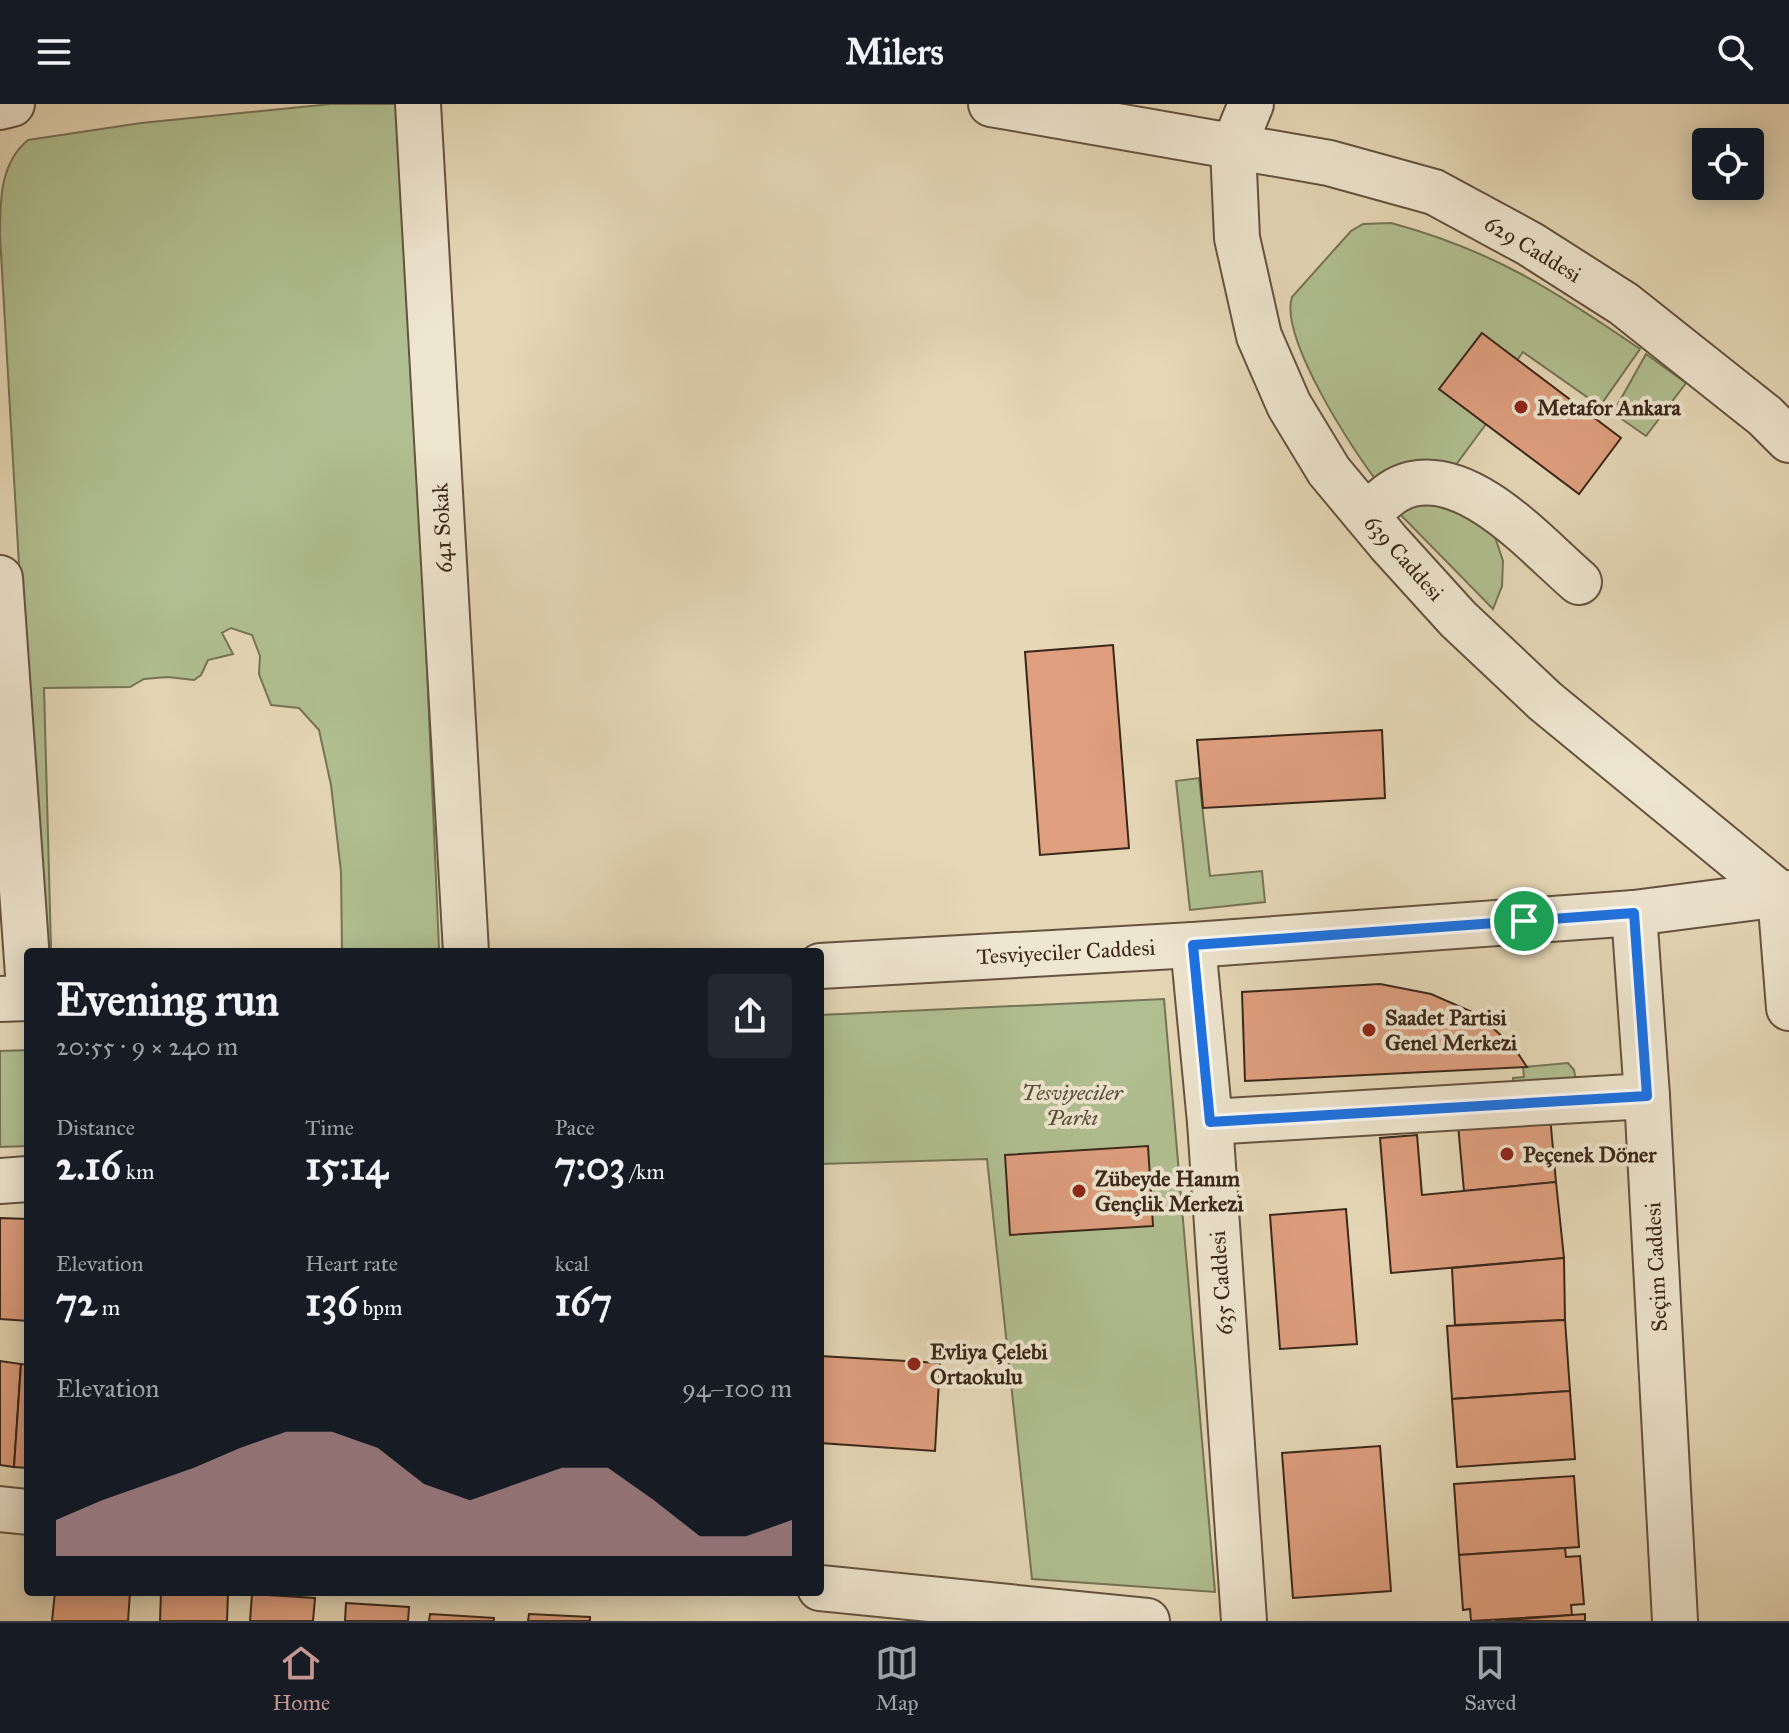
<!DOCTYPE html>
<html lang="en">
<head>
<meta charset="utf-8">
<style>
  :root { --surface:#171b24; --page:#242831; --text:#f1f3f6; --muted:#9ea1a6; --line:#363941; --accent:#c59692 }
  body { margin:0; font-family:"IM FELL Great Primer",serif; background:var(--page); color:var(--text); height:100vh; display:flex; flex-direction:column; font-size:30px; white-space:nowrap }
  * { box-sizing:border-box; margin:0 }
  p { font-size:26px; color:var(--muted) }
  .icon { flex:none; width:44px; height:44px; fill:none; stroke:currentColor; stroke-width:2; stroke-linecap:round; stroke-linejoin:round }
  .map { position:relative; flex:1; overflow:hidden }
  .drawer { position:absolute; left:24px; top:844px; width:800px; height:648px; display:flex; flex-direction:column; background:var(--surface); border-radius:8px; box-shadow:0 4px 20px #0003 }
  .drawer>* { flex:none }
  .tools { position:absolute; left:1692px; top:24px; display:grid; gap:16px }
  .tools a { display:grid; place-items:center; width:72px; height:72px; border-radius:8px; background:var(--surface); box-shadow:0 4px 20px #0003; font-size:40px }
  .pin { position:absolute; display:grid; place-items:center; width:68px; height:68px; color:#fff; margin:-34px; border:4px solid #fff; border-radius:50%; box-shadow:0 2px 8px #0007 }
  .round { display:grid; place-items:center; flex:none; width:84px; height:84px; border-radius:8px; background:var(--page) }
  .summary { display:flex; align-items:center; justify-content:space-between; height:136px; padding:0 32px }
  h1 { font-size:44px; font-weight:700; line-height:60px }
  .figures { display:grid; grid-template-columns:repeat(3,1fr); gap:12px; height:136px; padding:8px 32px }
  .figures div { display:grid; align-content:center }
  .figures b { font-size:40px; font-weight:700 }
  .figures small { font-size:22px; font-weight:400 }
  .figures p { font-size:22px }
  .chart { height:224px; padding:16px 32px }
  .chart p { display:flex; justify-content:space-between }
  .chart svg { width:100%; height:144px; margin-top:8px; fill:var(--accent); opacity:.7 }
  header { display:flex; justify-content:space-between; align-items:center; height:104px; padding:0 32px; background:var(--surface); font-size:36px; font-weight:700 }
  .menu { display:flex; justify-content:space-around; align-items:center; height:112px; border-top:2px solid var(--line); background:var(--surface); font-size:22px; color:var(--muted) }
  .menu a { display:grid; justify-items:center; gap:4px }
  .menu .current { color:var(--accent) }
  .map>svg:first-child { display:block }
  .green { fill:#b1c092; stroke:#767456; stroke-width:2 }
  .building { fill:#e09f7f; stroke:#3a2719; stroke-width:2 }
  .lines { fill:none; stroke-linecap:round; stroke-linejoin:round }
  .minor-casing { stroke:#655340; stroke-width:48 }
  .minor { stroke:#efe6d0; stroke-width:44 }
  .route-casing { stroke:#fff; stroke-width:16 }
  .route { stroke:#1a73e8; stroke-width:10 }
  .poi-dot { fill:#8f2418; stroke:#efe6d0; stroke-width:3 }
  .labels { text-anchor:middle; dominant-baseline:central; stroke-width:8; stroke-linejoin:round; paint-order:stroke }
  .street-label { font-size:22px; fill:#3a2719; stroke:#efe6d0 }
  .poi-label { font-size:22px; font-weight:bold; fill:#3a2719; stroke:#efe6d0; text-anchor:start }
  .park-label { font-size:22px; font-style:italic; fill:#584d37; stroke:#efe6d0 }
</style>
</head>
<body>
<header><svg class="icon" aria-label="menu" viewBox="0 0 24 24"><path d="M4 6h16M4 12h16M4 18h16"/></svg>Milers<svg class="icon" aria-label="search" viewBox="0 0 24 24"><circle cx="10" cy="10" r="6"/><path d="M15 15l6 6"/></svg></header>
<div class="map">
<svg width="1789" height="1517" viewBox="0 0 1789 1517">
  <rect width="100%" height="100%" fill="#e6d8b7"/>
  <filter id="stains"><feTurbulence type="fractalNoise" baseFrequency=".0025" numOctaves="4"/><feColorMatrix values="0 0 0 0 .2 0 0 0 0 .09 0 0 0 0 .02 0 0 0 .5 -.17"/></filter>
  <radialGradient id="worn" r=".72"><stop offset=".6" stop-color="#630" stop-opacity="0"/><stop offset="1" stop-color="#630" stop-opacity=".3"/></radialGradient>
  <g class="green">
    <path d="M331,0H403L439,845L342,848L341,768L331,681L319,626L299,604L271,601L259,570L260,552L252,531L231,524L222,529L233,550L208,556L201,571L194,576L168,573L144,575L130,583L44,584L51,843L41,842L0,132C0,96 0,59 28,36L141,19Z"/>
    <path d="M1391,119C1492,146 1554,186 1640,245L1600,302L1523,248L1517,256L1481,230L1440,285L1486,320L1455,362L1379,380C1353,347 1279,233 1292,193L1351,127L1363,120Z"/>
    <path d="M1646,250L1686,279L1646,332L1613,309Z"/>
    <path d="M1408,397L1458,399L1495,433L1503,457L1502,482L1493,505L1394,404Z"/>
    <path d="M1199,674L1210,772L1262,767L1265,798L1190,806L1176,677Z"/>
    <path d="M1164,895L1215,1488L1032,1475L987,1055L820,1060V911Z"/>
    <path d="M28,946V1042L0,1043V947Z"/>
    <path d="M1568,959L1574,966L1577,982L1514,987L1513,974L1524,973L1523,963Z"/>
  </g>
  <g class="building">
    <path d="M1482,229L1621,334L1579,390L1439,285Z"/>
    <path d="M1113,541L1129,744L1040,751L1025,548Z"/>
    <path d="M1382,626L1385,694L1203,704L1197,636Z"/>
    <path d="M1380,880L1431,890L1477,910L1513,942L1527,963L1245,977L1242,888Z"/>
    <path d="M1550,1012L1556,1078L1464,1087L1458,1021Z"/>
    <path d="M1417,1031L1422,1091L1556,1078L1564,1154L1391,1169L1380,1034Z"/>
    <path d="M1148,1042L1153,1122L1010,1131L1005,1051Z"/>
    <path d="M1346,1105L1357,1240L1280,1245L1270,1111Z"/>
    <path d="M0,1114L28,1115V1217L0,1215Z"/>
    <path d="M1564,1154L1565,1216L1455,1221L1452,1164Z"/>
    <path d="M1565,1216L1570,1287L1452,1295L1447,1222Z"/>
    <path d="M820,1252L940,1259L935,1347L820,1339Z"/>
    <path d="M0,1257L21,1260L14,1363L0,1361Z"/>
    <path d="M21,1260L28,1261V1364L14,1363Z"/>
    <path d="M1570,1287L1575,1355L1457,1363L1452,1295Z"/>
    <path d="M1380,1342L1391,1487L1293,1494L1282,1349Z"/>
    <path d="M1574,1372L1579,1443L1459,1451L1454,1380Z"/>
    <path d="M1565,1444L1566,1453L1580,1452L1584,1500L1571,1501L1572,1511L1471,1517L1470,1505L1463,1506L1459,1451Z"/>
    <path d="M55,1488H130L128,1517H52Z"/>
    <path d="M161,1488H228L227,1517H160Z"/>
    <path d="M252,1490L315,1494L313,1517H250Z"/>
    <path d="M346,1499L409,1503L408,1517H345Z"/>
    <path d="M430,1510L494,1514V1517H429Z"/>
    <path d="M529,1510L590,1513V1517H528Z"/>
    <path d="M1585,1510V1517H1495L1572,1511Z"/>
  </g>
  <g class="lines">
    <defs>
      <g id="minor">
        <path d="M418,0L466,848"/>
        <path d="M991,0L1329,59L1434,88L1530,140L1624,200L1765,312L1789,336"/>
        <path d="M1251,0L1233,44L1237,134L1259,232L1289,301L1329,367L1389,439L1458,515L1545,597L1780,790L1789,904"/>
        <path d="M0,3L12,0"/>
        <path d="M1366,411C1380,399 1393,384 1412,380C1473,367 1537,442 1579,478"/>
        <path d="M0,474L28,871"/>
        <path d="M1634,809L1647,992L1675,1517"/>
        <path d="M1193,841L1210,1018L1244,1517"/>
        <path d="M820,862L1193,841L1634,809L1789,789"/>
        <path d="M0,895L28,894"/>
        <path d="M1210,1018L1647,992"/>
        <path d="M0,1077L28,1075"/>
        <path d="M0,1405L28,1408"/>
        <path d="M820,1484L1147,1517"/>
      </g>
    </defs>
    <use href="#minor" class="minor-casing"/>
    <use href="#minor" class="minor"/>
  </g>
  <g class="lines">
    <defs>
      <path id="route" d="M1634,809L1647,992L1210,1018L1193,841Z"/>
    </defs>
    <use href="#route" class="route-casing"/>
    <use href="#route" class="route"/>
  </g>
  <g class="poi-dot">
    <circle cx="1521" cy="303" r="8"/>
    <circle cx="1369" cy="926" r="8"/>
    <circle cx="1507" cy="1050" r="8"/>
    <circle cx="1079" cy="1087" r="8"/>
    <circle cx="914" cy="1260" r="8"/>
  </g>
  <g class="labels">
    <g class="street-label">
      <text transform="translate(1533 145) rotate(31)">629 Caddesi</text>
      <text transform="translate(442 424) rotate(-93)">641 Sokak</text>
      <text transform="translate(1404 454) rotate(48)">639 Caddesi</text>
      <text transform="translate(1066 848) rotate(-3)">Tesviyeciler Caddesi</text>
      <text transform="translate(1656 1163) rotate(-93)">Seçim Caddesi</text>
      <text transform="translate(1221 1179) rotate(-94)">635 Caddesi</text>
    </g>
    <g class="poi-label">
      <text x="1537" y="303">Metafor Ankara</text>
      <text x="1385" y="913">Saadet Partisi<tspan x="1385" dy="25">Genel Merkezi</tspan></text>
      <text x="1523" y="1050">Peçenek Döner</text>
      <text x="1095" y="1074">Zübeyde Hanım<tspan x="1095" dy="25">Gençlik Merkezi</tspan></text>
      <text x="930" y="1247">Evliya Çelebi<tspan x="930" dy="25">Ortaokulu</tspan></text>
    </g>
    <g class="park-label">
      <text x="1072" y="988">Tesviyeciler<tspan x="1072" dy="25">Parkı</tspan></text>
    </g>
  </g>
  <rect width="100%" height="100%" filter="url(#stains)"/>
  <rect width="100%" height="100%" fill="url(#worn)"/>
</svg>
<div class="tools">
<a><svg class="icon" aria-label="locate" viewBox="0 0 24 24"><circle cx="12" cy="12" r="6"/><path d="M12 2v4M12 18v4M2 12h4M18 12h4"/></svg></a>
</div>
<div class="pin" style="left:1524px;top:817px;background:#1e9e55"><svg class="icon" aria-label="arrive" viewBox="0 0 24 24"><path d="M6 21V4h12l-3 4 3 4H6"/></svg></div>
<section class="drawer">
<div class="summary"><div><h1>Evening run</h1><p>20:55 · 9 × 240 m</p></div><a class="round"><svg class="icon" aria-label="share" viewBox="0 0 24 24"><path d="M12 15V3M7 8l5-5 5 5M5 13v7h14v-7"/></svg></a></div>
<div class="figures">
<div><p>Distance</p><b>2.16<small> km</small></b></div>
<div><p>Time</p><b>15:14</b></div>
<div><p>Pace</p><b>7:03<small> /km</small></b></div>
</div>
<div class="figures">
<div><p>Elevation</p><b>72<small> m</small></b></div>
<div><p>Heart rate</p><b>136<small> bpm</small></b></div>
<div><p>kcal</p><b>167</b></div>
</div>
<div class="chart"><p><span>Elevation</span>94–100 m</p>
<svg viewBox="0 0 160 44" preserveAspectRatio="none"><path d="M0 44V33L10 27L20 22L30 17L40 11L50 6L60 6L70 11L80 22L90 27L100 22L110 17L120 17L130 27L140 38L150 38L160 33V44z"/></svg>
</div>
</section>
</div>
<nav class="menu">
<a class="current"><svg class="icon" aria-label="home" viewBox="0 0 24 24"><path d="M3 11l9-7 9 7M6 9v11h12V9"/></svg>Home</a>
<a><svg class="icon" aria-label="map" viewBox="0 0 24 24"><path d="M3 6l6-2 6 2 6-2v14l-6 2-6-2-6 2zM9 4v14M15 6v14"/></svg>Map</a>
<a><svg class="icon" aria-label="saved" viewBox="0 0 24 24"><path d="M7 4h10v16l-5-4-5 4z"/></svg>Saved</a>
</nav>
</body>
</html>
